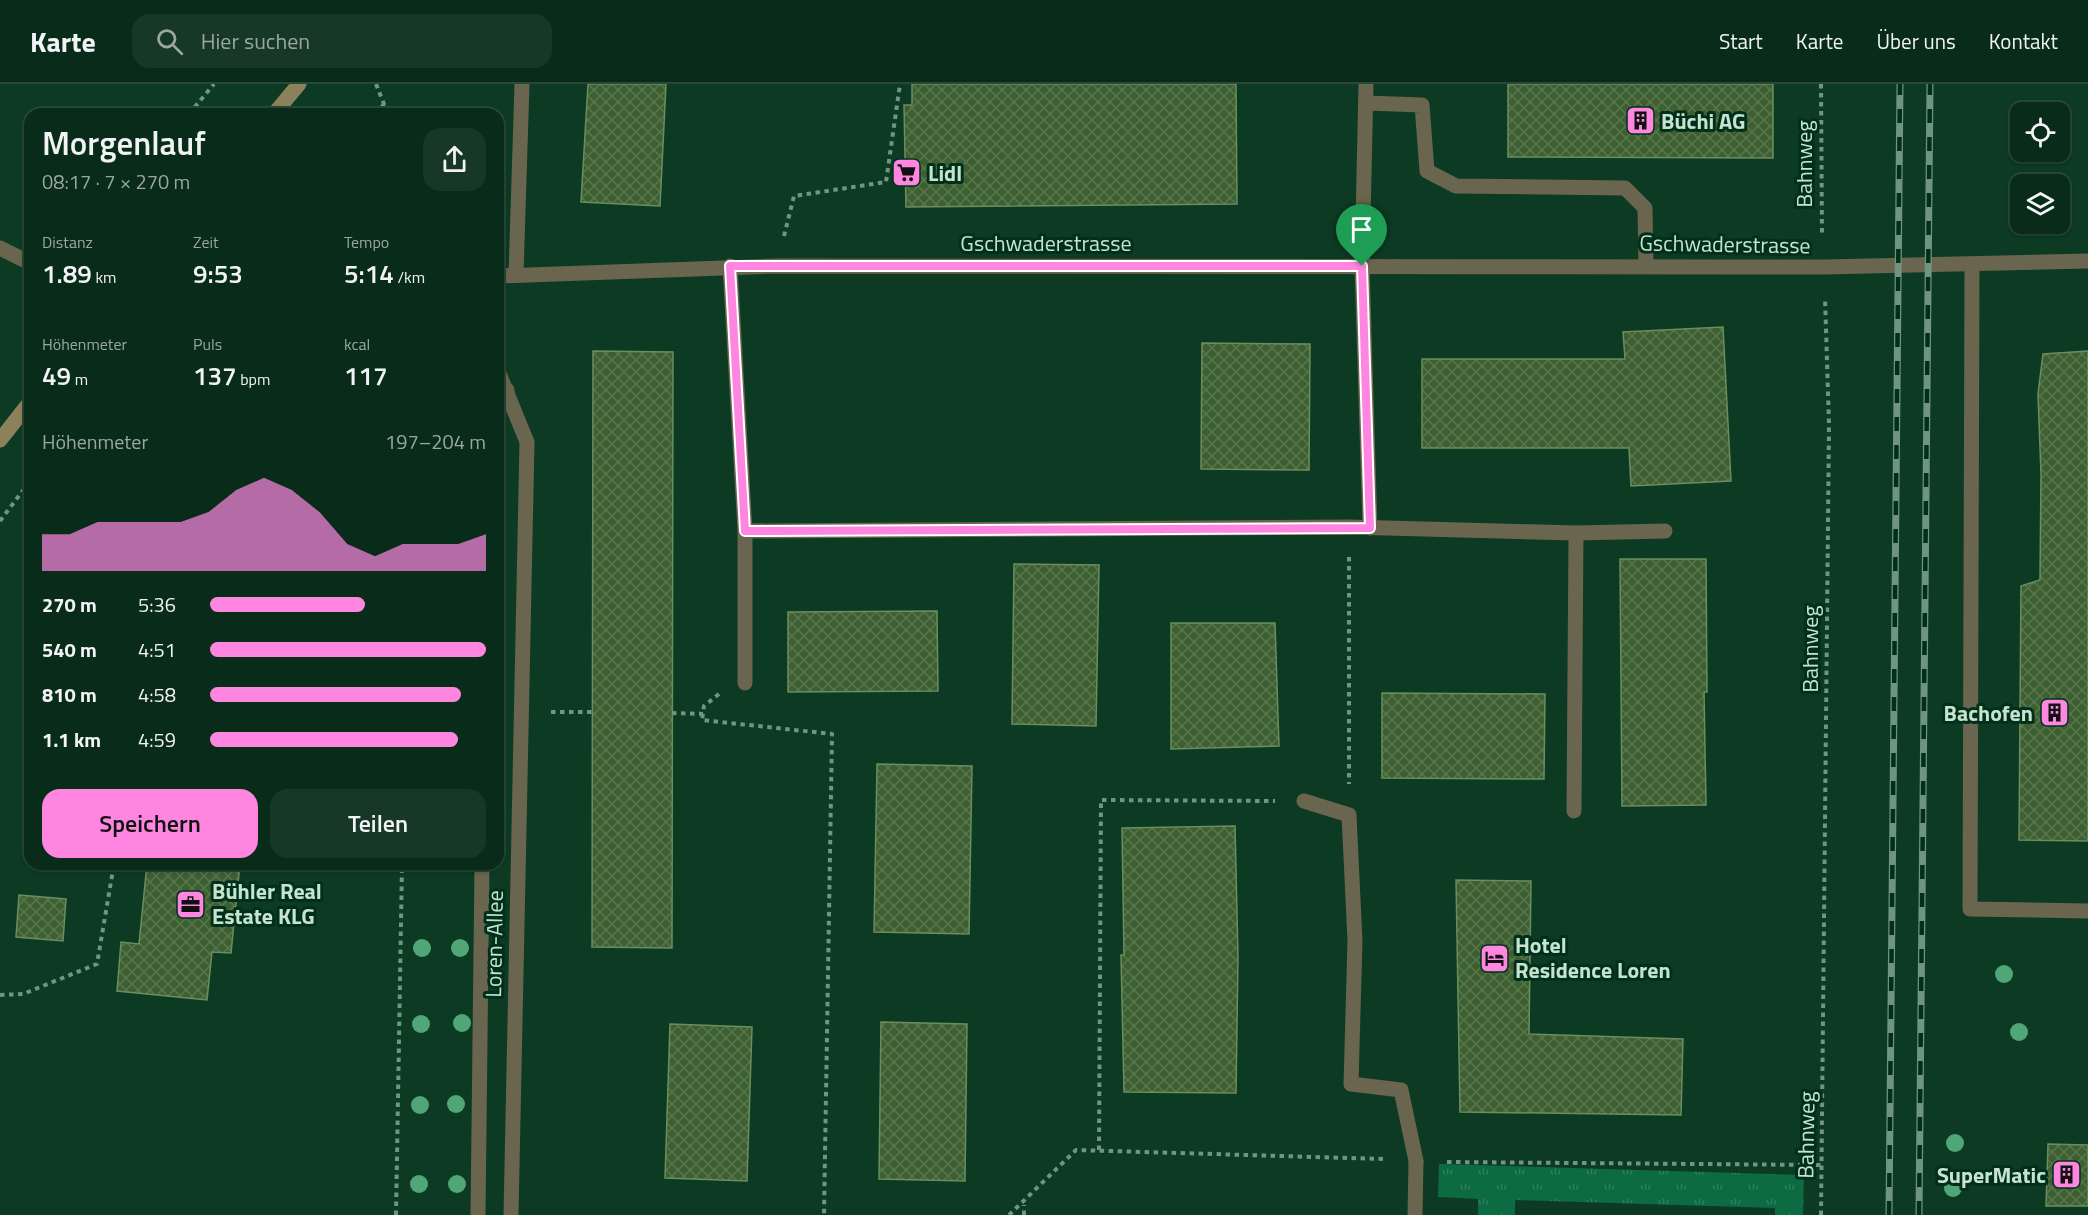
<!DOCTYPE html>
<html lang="de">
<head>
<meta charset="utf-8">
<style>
  :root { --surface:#092c1a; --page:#173827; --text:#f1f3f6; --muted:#99a7a2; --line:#294839; --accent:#fe86e0 }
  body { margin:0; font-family:"Titillium Web",sans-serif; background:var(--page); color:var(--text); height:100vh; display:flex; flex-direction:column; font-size:22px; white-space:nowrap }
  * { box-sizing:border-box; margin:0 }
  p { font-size:20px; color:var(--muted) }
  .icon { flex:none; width:33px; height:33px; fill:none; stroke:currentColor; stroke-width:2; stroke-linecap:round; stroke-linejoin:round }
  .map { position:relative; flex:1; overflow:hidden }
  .side { position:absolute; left:24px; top:24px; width:480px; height:762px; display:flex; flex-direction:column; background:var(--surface); border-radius:18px; box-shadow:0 2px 4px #0004,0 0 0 2px var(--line) }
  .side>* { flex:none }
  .tools { position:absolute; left:2010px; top:18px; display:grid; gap:12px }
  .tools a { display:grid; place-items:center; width:60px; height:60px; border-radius:12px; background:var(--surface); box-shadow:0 2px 4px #0004,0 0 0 2px var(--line); font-size:30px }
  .pin { position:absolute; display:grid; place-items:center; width:51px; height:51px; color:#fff; margin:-62px -26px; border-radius:50% 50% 50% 0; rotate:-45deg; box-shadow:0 0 6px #0007 }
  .pin .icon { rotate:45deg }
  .round { display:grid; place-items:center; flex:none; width:63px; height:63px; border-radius:18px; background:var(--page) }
  .headline { display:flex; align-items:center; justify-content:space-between; height:102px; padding:0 18px }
  h1 { font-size:33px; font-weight:600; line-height:45px }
  .figures { display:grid; grid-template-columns:repeat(3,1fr); gap:9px; height:102px; padding:6px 18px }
  .figures div { display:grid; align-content:center }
  .figures b { font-size:26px; font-weight:600 }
  .figures small { font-size:16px; font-weight:400 }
  .figures p { font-size:16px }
  .chart { height:168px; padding:12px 18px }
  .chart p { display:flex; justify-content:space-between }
  .chart svg { width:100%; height:108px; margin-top:6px; fill:var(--accent); opacity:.7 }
  .primary-button { display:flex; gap:12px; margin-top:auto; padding:12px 18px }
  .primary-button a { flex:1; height:69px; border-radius:18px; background:var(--accent); color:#111; font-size:24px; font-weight:600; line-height:69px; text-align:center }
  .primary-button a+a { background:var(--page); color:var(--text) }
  ul { padding:0 18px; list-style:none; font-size:20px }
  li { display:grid; grid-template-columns:96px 72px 1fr; align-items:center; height:45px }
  li i { height:15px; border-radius:8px; background:var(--accent) }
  header { display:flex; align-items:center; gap:36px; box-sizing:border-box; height:84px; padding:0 30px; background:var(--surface); border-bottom:2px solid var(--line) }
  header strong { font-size:28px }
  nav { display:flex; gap:33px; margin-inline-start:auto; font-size:21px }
  .search { width:420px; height:54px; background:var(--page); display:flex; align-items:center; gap:15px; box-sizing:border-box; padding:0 21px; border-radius:18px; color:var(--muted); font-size:22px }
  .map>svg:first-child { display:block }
  .grass { fill:url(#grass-tufts) }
  .building { fill:url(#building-cross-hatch); stroke:#6b8e5e; stroke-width:1.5 }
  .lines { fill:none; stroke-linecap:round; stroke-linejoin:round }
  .path { stroke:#709580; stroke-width:4; stroke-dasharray:4.5 4.5; stroke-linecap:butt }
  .service { stroke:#6a654e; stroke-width:15 }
  .minor { stroke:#6a654e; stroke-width:15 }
  .secondary { stroke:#8b825c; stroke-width:15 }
  .rail-casing { stroke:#6f947f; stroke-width:7 }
  .rail { stroke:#00301a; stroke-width:4.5; stroke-dasharray:14; stroke-linecap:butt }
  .tree { fill:#51a678 }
  .route-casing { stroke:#fff; stroke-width:12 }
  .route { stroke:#fe86e0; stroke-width:8 }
  .labels { text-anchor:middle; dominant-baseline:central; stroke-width:6; stroke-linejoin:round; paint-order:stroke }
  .poi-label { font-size:22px; font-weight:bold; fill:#c6e3d0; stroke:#00301a; text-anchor:start }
  .street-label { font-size:22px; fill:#c6e3d0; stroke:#00301a }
</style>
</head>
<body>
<header>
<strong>Karte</strong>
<div class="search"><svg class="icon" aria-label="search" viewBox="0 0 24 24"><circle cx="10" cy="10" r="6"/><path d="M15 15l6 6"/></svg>Hier suchen</div>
<nav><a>Start</a><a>Karte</a><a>Über uns</a><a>Kontakt</a></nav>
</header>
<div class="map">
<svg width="2088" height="1131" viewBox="0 0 2088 1131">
  <defs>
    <pattern id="grass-tufts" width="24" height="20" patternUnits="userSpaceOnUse" patternTransform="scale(1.5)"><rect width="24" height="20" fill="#0c6b41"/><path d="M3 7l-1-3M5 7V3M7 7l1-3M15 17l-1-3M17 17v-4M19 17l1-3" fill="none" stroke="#2e805b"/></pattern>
    <pattern id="building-cross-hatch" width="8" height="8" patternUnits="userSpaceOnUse" patternTransform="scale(1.5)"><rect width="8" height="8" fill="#3e5f31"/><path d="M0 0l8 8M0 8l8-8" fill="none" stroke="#58764e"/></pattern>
  </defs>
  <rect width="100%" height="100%" fill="#0c3a23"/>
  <path class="grass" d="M1439,1080L1804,1091L1803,1131H1775V1124L1515,1116V1131H1478V1115L1438,1113Z"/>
  <g class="building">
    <path d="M588,0H666L660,122L581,118Z"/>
    <path d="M912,0H1236L1237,120L906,123L904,21H912Z"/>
    <path d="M1508,0H1773V74L1508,73Z"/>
    <path d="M1723,243L1731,397L1631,402L1629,364H1422V275H1625L1623,248Z"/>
    <path d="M1202,259L1310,260L1309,386L1201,385Z"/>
    <path d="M593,267L673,268L672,864L592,863Z"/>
    <path d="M2088,267V757L2019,756L2021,502L2040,496L2041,390L2038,310L2043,270Z"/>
    <path d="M1620,475H1706L1707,608H1704L1706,721L1622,722Z"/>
    <path d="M1014,480L1099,481L1096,642L1012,640Z"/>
    <path d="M937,527L938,607L788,608V528Z"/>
    <path d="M1171,539H1275L1279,662L1171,665Z"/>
    <path d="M1382,609L1545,610L1544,695L1382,694Z"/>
    <path d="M877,680L972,682L969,850L874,848Z"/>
    <path d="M1235,742L1238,873L1236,1009L1124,1008L1121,871H1124L1122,744Z"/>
    <path d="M147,780H240L231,869L212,868L207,916L117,907L121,858L139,860Z"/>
    <path d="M1456,796L1531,797L1529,950L1683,955L1681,1031L1460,1028Z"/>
    <path d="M19,811L66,815L63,857L16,853Z"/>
    <path d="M881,938L967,940L965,1097L879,1095Z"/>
    <path d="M670,940L752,943L747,1097L665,1094Z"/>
    <path d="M2048,1060L2088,1061V1122H2046Z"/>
  </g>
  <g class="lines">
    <g class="path">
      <path d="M376,0L388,30"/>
      <path d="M1821,0L1822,152"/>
      <path d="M189,30L214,0"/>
      <path d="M376,30L384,20"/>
      <path d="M784,152L794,112L886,98L900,0"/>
      <path d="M0,437L30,397"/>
      <path d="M1349,473V700"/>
      <path d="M719,610L704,622L702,636L832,650L824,1131"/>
      <path d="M551,628H592"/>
      <path d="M672,629L703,630"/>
      <path d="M0,911L23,910L97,880L114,780"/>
      <path d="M1099,1066L1101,716L1275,717"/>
      <path d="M1447,1078L1822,1081"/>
      <path d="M396,1131L402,780"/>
      <path d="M1009,1131L1076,1066L1383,1075"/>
      <path d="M1024,1131V1121"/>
      <path d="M1821,1131L1829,340L1825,214"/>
    </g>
    <g class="service">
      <path d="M1366,19L1422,21L1427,87L1456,102L1625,104L1645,124L1646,181"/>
      <path d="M1972,180L1970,825L2088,827"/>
      <path d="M516,191L522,0"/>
      <path d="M1304,717L1349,731L1355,857L1351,1000L1401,1006L1416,1077"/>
      <path d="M1574,727L1576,449"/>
    </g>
    <g class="minor">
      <path d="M1366,0L1362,182L1370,444"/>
      <path d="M0,164L30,179"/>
      <path d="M730,182L745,447V599"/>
      <path d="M498,192L776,182L1824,183L2088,177"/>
      <path d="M498,287L527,358L511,1131"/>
      <path d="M498,329L507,306"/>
      <path d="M745,447L1349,443L1576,449L1665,447"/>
      <path d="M478,1131L482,780"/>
      <path d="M1415,1131L1416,1077"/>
    </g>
    <g class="secondary">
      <path d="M274,30L299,0"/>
      <path d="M0,356L30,318"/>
    </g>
    <defs>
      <g id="rail">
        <path d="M1889,1131L1900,0"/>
        <path d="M1919,1131L1930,0"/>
      </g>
    </defs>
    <use href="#rail" class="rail-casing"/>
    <use href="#rail" class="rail"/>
  </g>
  <g class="tree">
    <circle cx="422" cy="864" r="9"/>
    <circle cx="460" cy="864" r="9"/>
    <circle cx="2004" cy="890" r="9"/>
    <circle cx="462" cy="939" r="9"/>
    <circle cx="421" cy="940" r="9"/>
    <circle cx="2019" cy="948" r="9"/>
    <circle cx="456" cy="1020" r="9"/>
    <circle cx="420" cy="1021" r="9"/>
    <circle cx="1955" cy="1059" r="9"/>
    <circle cx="419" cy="1100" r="9"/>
    <circle cx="457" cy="1100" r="9"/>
    <circle cx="1953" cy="1104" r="9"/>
  </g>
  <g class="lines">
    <defs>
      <path id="route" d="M730,182H1362L1370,444L745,447Z"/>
    </defs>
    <use href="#route" class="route-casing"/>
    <use href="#route" class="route"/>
  </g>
  <defs>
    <symbol id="building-square" viewBox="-11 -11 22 22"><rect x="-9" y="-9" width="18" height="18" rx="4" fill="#fe86e0" stroke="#00301a"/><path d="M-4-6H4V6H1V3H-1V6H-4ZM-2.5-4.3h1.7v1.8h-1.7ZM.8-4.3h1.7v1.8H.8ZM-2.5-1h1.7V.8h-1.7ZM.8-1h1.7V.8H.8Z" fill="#111"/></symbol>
    <symbol id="supermarket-square" viewBox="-11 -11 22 22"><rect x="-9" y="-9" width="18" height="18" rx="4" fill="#fe86e0" stroke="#00301a"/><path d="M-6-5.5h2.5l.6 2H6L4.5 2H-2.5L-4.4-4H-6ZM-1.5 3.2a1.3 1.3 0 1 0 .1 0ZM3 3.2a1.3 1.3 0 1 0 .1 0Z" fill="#111"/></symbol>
    <symbol id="office-square" viewBox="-11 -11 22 22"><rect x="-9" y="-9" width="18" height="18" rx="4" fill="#fe86e0" stroke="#00301a"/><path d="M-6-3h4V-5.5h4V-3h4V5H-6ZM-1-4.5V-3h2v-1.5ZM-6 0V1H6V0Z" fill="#111"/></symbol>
    <symbol id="hotel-square" viewBox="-11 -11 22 22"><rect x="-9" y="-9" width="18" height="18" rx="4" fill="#fe86e0" stroke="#00301a"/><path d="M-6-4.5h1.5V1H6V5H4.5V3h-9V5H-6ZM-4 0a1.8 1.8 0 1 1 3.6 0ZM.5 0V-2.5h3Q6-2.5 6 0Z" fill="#111"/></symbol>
  </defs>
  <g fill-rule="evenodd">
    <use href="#building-square" x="1624" y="20" width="33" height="33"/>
    <use href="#supermarket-square" x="890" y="72" width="33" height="33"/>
    <use href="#building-square" x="2038" y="612" width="33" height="33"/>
    <use href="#office-square" x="174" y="804" width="33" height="33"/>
    <use href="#hotel-square" x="1478" y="858" width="33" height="33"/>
    <use href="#building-square" x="2050" y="1074" width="33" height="33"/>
  </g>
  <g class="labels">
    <g class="poi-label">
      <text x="1661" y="37">Büchi AG</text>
      <text x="928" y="89">Lidl</text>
      <text x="2033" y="629" text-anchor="end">Bachofen</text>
      <text x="212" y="807">Bühler Real<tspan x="212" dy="25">Estate KLG</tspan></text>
      <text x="1515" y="861">Hotel<tspan x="1515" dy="25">Residence Loren</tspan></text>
      <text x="2046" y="1091" text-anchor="end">SuperMatic</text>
    </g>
    <g class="street-label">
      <text transform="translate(1804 80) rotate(-90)">Bahnweg</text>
      <text x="1046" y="159">Gschwaderstrasse</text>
      <text transform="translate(1725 160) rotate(1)">Gschwaderstrasse</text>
      <text transform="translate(1810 565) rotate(-90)">Bahnweg</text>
      <text transform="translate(494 860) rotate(-89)">Loren-Allee</text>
      <text transform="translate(1806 1051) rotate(-89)">Bahnweg</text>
    </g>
  </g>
</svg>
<div class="tools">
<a><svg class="icon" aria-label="locate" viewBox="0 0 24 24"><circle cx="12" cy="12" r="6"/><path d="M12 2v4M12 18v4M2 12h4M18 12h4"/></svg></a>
<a><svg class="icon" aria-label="layers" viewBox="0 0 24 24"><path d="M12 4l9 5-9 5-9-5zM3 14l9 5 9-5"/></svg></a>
</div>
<div class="pin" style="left:1362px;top:182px;background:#1e9e55"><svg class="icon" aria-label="arrive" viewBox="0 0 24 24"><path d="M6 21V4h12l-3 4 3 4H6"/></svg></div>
<section class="side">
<div class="headline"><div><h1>Morgenlauf</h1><p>08:17 · 7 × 270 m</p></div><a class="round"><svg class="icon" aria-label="share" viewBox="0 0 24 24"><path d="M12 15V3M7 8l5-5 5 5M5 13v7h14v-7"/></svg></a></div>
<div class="figures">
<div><p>Distanz</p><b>1.89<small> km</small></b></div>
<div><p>Zeit</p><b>9:53</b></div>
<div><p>Tempo</p><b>5:14<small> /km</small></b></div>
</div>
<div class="figures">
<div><p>Höhenmeter</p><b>49<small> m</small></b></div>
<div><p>Puls</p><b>137<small> bpm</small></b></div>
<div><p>kcal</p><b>117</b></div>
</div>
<div class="chart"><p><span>Höhenmeter</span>197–204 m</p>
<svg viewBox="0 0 160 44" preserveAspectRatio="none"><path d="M0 44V29L10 29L20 24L30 24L40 24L50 24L60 20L70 11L80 6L90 11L100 20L110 33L120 38L130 33L140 33L150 33L160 29V44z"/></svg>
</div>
<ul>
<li><b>270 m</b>5:36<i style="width:56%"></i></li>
<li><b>540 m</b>4:51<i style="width:100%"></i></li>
<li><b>810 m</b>4:58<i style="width:91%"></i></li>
<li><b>1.1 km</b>4:59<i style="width:90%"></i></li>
</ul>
<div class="primary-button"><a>Speichern</a><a>Teilen</a></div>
</section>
</div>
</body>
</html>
